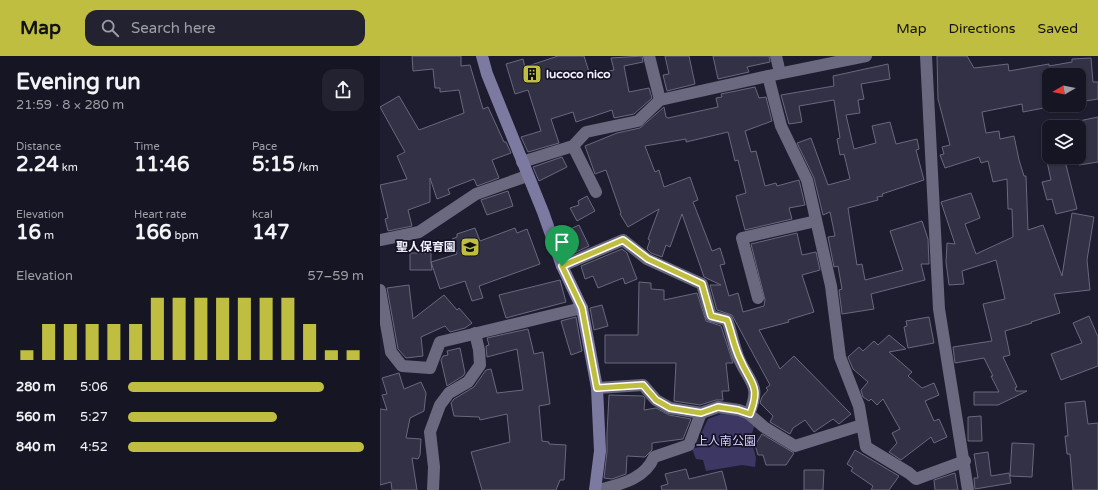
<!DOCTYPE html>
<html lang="en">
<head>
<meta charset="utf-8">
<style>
  :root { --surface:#161523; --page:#232230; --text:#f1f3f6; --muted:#9e9fa6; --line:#353441; --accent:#c0be40 }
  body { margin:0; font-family:"Varela Round","Noto Sans JP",sans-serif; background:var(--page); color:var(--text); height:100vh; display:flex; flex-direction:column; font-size:15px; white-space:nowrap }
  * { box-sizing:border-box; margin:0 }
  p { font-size:13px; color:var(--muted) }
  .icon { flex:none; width:22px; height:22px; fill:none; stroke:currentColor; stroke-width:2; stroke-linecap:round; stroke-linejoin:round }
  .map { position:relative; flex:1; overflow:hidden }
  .sheet { display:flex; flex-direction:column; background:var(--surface); width:380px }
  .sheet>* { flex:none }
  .needle { width:26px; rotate:260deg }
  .tools { position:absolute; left:662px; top:12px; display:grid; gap:8px }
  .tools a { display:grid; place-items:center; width:44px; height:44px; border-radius:8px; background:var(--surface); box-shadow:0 1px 3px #0004,0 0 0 1px var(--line); font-size:20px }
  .pin { position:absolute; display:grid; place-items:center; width:34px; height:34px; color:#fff; margin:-41px -17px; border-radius:50% 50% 50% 0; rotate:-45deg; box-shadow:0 0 4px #0007 }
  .pin .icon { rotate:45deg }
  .round { display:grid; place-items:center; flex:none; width:42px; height:42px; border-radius:12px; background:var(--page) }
  .headline { display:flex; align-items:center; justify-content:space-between; height:68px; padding:0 16px }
  h1 { font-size:22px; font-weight:700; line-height:30px }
  .stats { display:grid; grid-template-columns:repeat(3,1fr); gap:6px; height:68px; padding:4px 16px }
  .stats div { display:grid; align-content:center }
  .stats b { font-size:20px; font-weight:700 }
  .stats small { font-size:11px; font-weight:400 }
  .stats p { font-size:11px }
  .chart { height:112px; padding:8px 16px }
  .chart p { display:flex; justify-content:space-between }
  .chart svg { width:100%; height:72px; margin-top:4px; stroke:var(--accent); stroke-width:6 }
  ul { padding:0 16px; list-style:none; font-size:13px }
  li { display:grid; grid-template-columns:64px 48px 1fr; align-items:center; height:30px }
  li i { height:10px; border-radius:5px; background:var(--accent) }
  header { display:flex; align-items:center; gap:24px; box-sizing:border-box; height:56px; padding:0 20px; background:var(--accent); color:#111 }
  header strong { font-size:19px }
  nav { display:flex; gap:22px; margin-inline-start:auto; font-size:14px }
  .search { width:280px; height:36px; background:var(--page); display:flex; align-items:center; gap:10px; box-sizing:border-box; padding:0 14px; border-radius:12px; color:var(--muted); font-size:15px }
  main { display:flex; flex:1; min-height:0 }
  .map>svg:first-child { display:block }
  .green { fill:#3d3764 }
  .building { fill:#323145; stroke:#6a687f }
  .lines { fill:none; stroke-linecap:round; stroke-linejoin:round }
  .street { stroke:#6a6980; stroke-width:12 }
  .secondary { stroke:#7d7aa2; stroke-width:12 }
  .route-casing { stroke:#fff; stroke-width:8 }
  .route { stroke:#c0be40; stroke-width:5 }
  .labels { text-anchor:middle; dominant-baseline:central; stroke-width:3.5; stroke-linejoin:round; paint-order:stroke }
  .poi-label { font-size:12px; font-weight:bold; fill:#f1f0fe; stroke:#151225; text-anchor:start }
  .park-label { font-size:12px; fill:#d4d1fc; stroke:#151225 }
</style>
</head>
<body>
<header>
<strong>Map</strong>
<div class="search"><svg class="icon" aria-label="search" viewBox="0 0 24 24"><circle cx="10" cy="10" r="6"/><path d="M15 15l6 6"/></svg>Search here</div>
<nav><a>Map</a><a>Directions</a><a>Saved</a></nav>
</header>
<main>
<section class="sheet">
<div class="headline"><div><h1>Evening run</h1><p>21:59 · 8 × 280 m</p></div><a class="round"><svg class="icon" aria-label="share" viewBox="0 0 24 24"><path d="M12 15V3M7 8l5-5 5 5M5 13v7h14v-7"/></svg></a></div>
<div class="stats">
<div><p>Distance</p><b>2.24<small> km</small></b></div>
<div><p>Time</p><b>11:46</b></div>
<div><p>Pace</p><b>5:15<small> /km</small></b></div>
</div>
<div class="stats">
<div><p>Elevation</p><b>16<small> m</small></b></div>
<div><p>Heart rate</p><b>166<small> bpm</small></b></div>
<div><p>kcal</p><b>147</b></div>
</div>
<div class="chart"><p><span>Elevation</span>57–59 m</p>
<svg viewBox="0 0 160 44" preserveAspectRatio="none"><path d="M5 44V38M15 44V22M25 44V22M35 44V22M45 44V22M55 44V22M65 44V6M75 44V6M85 44V6M95 44V6M105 44V6M115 44V6M125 44V6M135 44V22M145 44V38M155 44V38"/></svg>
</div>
<ul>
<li><b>280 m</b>5:06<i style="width:83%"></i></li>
<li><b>560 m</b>5:27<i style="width:63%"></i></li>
<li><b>840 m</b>4:52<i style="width:100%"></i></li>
</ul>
</section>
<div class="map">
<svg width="718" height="434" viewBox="0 0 718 434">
  <rect width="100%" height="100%" fill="#1e1c2f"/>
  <path class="green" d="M341,358L359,359L375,368L372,377L375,381L372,386L376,402L375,411L362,409L326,415L323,404L316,403L312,393L318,391L319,382L328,363Z"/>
  <g class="building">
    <path d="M32,0H81V10L90,9L103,53L108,51L124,86H126L131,97L112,104L119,122L97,130L94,123L68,133L70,138L57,143L50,122V146L28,154L32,170L8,175L5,163L8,162L0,129L27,123L17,100L25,96L0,51L19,40L39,74L84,57L79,34L60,36V32H55L53,13L33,15Z"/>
    <path d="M178,0H204L210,19L234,14L231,2L262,0L263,6L244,10L249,36L269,32L272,42L254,58L234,62L232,54L196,66L193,56L171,63L179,87L148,96L141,81L161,75L148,34L135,38L126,8L143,3L145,11Z"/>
    <path d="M285,0H309L315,28L287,35L283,19L289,18Z"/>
    <path d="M333,0H389L390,6L367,11L369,16L338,23Z"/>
    <path d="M557,0H587L594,12L628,8L629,15L669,8V10L692,6V3L711,2L713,26H718V43L699,46V19H669V51L643,56L642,48L602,56L606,77L619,75L620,83L634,80L639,104L644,120H646L648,174L663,169L682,220L692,157L714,161L707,204L710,234L674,238L680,257L651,266L652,267L625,275L630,299L623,301L637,331L635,332L636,335H647L618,349H594V336H619L611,320H613L604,302L575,307L573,291L612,285L603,248L625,243L616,204L582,215L584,228L569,229L566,206L567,187L575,188L561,146L591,137L600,162L585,168L596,198L633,181L632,153H628L627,123L613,126L608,105L601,107L599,101L565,112L560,99L564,98L562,91L570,89L558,43Z"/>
    <path d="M508,8L510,23L481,28L484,43L478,44L480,57L466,59L474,93L496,87L492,70L510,66L516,88L537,83L539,93L536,94L544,124L502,138L503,140L497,141L498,144L468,152L477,209L482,208L485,224L523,214L510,175L542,165L548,183L549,208H541L545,224L491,238L494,253L462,258L459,234L462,233L458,210L454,211L448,181L455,180L450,156L443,159L434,122L417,87L431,82L448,129L470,123L464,98L460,99L457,83L460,82L454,44L419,50L422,66L409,68L401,39L454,30L453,20Z"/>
    <path d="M375,31L379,42L386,41L392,65L365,75L371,96L376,95L385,130L396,127L397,130L419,124L425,149L409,152L412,163L365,174L356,140L366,137L358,104L355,105L348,76L306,86V83L265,90L275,116L279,114L284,131L310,121L318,144L313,146L332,195L340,192L345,208L340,209L349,240L358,237L363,256L384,250L385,244L371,188L417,177L422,199L436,196L440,214L422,219L434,256L408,264L409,266L379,274L400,313L414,300L471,358L459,368L453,363L434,376L425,364L413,372L410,378L390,366L393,360L380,347L382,341L388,334L386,332L390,329L352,259L337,254L330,229H341L324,221L302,158L290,191L286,189L282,201L271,197L267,193L270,184L268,183L279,153L248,171L240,158L241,157L226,114L215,118L205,90L237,77L260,72L284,51L286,61L288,62L338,51L336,42L342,41L341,38Z"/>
    <path d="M718,61V106L699,109V65Z"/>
    <path d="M182,101L187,111L159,125L153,111Z"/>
    <path d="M666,101H684L697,153L676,158L672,143L667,144L662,126L671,124Z"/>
    <path d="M128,135L133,150L107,159L101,144Z"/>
    <path d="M207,140L215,155L197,165L190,152L199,149L198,145Z"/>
    <path d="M199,169L209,190L192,198L182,177Z"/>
    <path d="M95,172L100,185L135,172L137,177L147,173L160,208L99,230L103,242L92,245L85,225L60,233L51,206L52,214H30V197H51V206L77,198L72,183L77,181V178Z"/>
    <path d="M242,193L247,197L257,223L245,228L243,222L218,232L213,220L205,223L201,210Z"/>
    <path d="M180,224L186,246L126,262L119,239Z"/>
    <path d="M259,226L271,227V233L284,234V244L317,237L326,265L341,270L353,307H346L349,335H342L343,344H336L320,349L294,345L296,307H225V279H258Z"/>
    <path d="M29,229L33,263L64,239L77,254L79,252L92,267L85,272L70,276L65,270L41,281L43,300L26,302L18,293L7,232Z"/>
    <path d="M222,249L228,270L214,274L210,252Z"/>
    <path d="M709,260L718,281V310L681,324L671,298L702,287L693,267Z"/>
    <path d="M196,261L202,295L191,299L181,265Z"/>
    <path d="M549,261L554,287L528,292L524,271L527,270L526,265Z"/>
    <path d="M148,273L154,298L163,296L170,348L159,350L162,385L169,386V388L186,389L184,424H180L176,434H102L91,396L130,386L127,358L100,364L99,361L74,360L71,347L74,343L94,331L106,314L111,313L117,337L143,334L137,293L107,301L106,290L109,289L107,282Z"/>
    <path d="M509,279L526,293L509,296L532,316L528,320L542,332L554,327L559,339L545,345L554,365L559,363L567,381L554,387L551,381L521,404L509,396L517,387L512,377L520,373L503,343L497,349L491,343L489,345L483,341L481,334L488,326L473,313L468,301L479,291L483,295L494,285L498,289Z"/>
    <path d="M80,292L85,317L83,320L67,330L61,304L63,300L68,299L67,295Z"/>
    <path d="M19,317L24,333L41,326L46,337L44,355L30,362L26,382L41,383L40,399L38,403L32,402L37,434H12L11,426L0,429V353L7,354L2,339L7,338L2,322Z"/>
    <path d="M229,339L263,340L265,342L264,354L276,352L289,359L311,363L303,383L272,387V394L265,401L247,400L246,418L232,423L224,422L227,396V377Z"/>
    <path d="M705,345L708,368L718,367V434H693L690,398H687L685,380H688L685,347Z"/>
    <path d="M601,360L602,385H588V361Z"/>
    <path d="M382,378L414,397L406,409H386L383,399H378L375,389Z"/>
    <path d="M632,387L654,388L652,421L630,420Z"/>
    <path d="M475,394L519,420L509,434H491L493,430L471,415L473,412L467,408Z"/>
    <path d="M608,396L611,420L629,417L631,427L595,433L594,422H598L594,398Z"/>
    <path d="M306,413L309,423L342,415L347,434H282L281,430L288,428L285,418Z"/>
    <path d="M424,414H444L443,434H424Z"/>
    <path d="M575,417L578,434H555L554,424Z"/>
  </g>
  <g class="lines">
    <g class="street">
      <path d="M269,0L280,44"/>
      <path d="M396,0L400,17"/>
      <path d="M546,0L559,253L588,434"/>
      <path d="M388,20L401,70L427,124L451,230L460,301L479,350L486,391L529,417L536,423L585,405"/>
      <path d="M193,90L216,136"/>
      <path d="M142,106L193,90L206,76L258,65L280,44L388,20L486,0"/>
      <path d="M0,184L39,176L96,138L147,120"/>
      <path d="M182,210L243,184L267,203L322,228L331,260L347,264C352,277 354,291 359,303C371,329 381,329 369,358"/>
      <path d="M0,234L11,296L22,310L50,312L60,286L202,252"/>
      <path d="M378,242L362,182L436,165"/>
      <path d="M217,332L263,329L276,344L290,352L321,357L338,351L359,354L369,358L384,371L415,390L482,369"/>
      <path d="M53,434L54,411L50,376L60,349L69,337L88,326L100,309L99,294L95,277"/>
      <path d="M219,434C241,428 265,423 274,401L309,389L321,357"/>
    </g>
    <path class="secondary" d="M102,0L107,18L163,156L182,210L202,252L217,332L220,395L215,434"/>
  </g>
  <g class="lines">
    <defs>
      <path id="route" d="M243,184L268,203L322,228L331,260L347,264C352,277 354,291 360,303C371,329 381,329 370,358L358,354L338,351L321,357L290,352L276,344L263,329L217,332L202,252L182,210Z"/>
    </defs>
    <use href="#route" class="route-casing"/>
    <use href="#route" class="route"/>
  </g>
  <defs>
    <symbol id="building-square" viewBox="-11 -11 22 22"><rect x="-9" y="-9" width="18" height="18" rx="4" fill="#c0be40" stroke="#151225"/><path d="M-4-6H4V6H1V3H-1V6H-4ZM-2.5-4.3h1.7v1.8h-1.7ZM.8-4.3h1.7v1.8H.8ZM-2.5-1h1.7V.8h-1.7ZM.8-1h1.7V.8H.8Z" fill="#111"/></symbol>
    <symbol id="school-square" viewBox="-11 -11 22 22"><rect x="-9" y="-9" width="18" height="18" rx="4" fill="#c0be40" stroke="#151225"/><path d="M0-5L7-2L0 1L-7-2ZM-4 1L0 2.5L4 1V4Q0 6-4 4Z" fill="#111"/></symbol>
  </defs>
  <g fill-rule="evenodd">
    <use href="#building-square" x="141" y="7" width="22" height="22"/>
    <use href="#school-square" x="79" y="180" width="22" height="22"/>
  </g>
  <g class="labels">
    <g class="poi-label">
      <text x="166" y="18">lucoco nico</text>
      <text x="76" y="191" text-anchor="end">聖人保育園</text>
    </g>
    <g class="park-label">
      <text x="346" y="385">上人南公園</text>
    </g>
  </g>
</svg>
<div class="tools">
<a><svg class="needle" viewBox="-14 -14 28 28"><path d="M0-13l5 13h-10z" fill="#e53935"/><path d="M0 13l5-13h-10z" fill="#9e9fa6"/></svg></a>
<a><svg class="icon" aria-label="layers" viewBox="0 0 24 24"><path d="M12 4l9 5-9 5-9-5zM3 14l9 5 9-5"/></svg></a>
</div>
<div class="pin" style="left:182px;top:210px;background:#1e9e55"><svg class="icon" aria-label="arrive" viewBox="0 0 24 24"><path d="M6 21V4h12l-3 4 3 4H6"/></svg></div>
</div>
</main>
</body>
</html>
